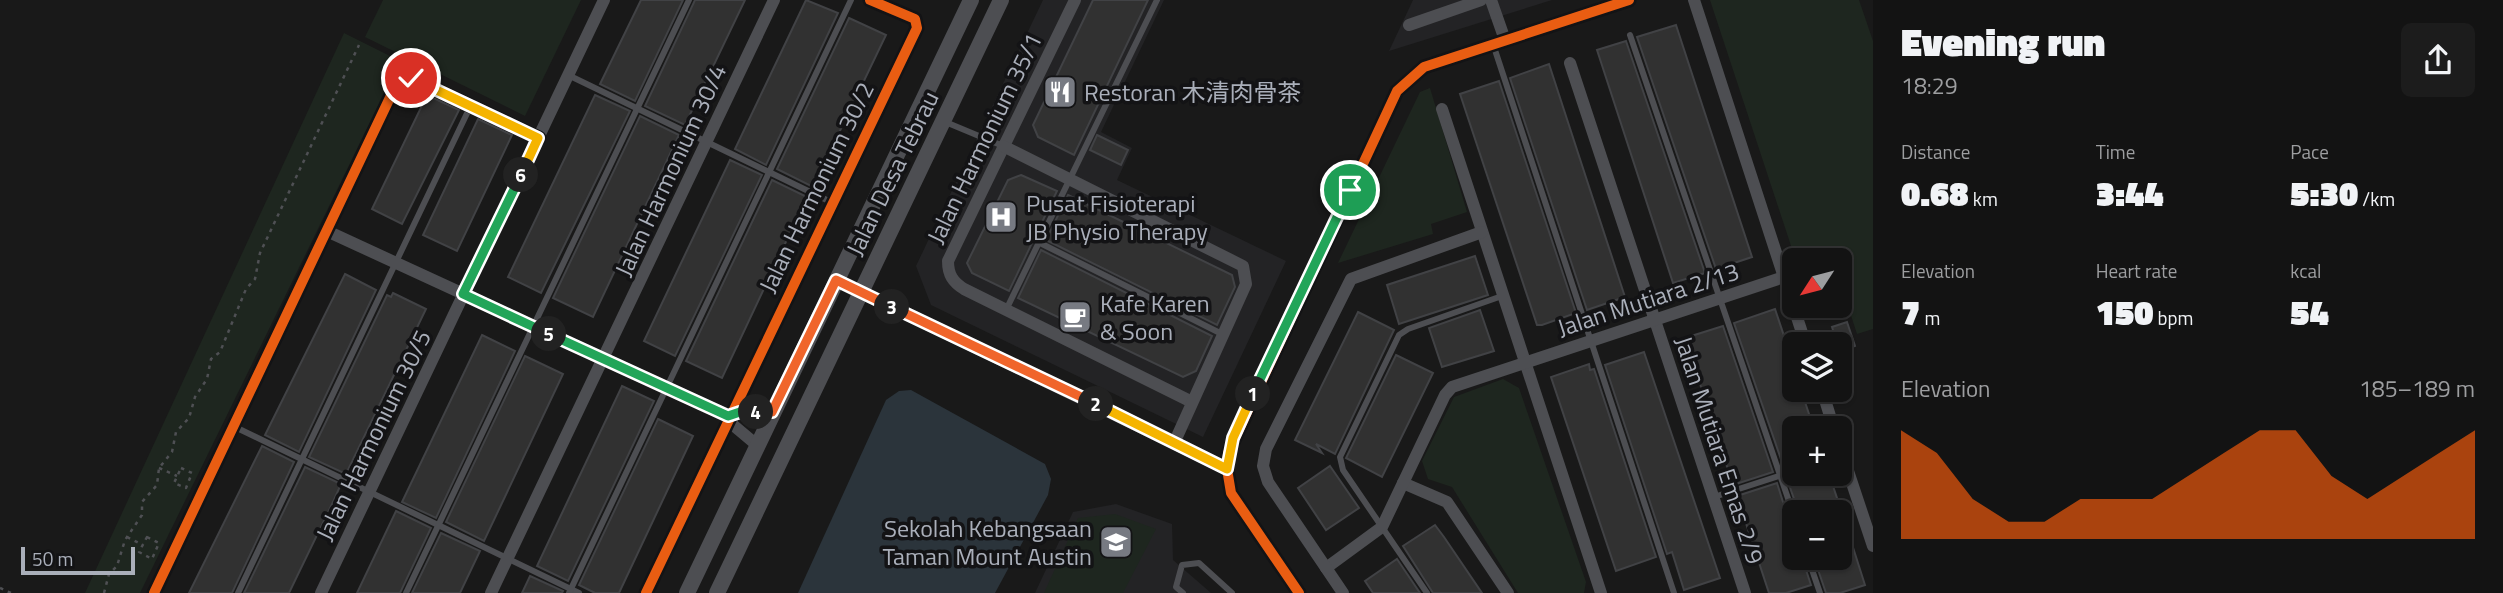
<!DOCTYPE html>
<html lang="en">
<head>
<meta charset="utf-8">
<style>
  :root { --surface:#131313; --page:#1c1c1c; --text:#f1f3f6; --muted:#9d9ea0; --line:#323233; --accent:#ea580c }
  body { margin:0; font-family:"Titillium Web","Noto Sans SC",sans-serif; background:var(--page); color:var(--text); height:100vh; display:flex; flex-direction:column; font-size:26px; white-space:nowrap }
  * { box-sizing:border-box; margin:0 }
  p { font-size:23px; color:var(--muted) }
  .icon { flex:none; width:38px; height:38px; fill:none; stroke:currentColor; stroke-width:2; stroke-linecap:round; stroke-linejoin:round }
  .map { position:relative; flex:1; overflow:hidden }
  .sheet { display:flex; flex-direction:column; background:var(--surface); width:630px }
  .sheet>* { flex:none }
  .needle { width:46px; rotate:234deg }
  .tools { position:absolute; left:1782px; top:248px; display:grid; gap:14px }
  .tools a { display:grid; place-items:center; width:70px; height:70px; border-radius:10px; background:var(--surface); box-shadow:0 2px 5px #0004,0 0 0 2px var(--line); font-size:35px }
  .scale { position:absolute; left:21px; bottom:18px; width:114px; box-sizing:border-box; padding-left:7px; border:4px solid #aaafba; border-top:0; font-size:19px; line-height:24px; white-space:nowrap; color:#aaafba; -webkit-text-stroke:5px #131315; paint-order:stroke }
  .pin { position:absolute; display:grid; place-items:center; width:60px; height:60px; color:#fff; margin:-30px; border:4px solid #fff; border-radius:50%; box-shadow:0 2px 7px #0007 }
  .km { position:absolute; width:35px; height:35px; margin:-18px; border-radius:50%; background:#222; color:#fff; font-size:19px; line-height:35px; text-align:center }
  .round { display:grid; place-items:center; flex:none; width:74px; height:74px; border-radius:10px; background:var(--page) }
  .overview { display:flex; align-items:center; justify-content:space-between; height:119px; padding:0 28px }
  h1 { font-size:38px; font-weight:800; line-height:52px }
  .figures { display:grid; grid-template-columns:repeat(3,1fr); gap:10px; height:119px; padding:7px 28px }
  .figures div { display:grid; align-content:center }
  .figures b { font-size:35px; font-weight:800 }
  .figures small { font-size:19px; font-weight:400 }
  .figures p { font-size:19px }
  .chart { height:196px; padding:14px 28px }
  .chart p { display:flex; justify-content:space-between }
  .chart svg { width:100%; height:126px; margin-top:7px; fill:var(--accent); opacity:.7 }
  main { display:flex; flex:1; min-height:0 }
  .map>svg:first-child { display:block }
  .built { fill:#232325 }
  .green { fill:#1e261f }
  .water { fill:#2b343b }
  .building { fill:#313131; stroke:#414245; stroke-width:2 }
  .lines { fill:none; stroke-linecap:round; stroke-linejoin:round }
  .path { stroke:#4f5054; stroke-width:2.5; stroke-dasharray:3.5 5; stroke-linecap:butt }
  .service { stroke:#4d4e52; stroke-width:6 }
  .minor { stroke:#4d4e52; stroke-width:12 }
  .tertiary { stroke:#4d4e52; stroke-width:16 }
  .cycleway-casing { stroke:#131315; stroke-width:15 }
  .cycleway { stroke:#e95d12; stroke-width:10 }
  .split-1-casing { stroke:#fff; stroke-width:14 }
  .split-2-casing { stroke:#fff; stroke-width:14 }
  .split-3-casing { stroke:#fff; stroke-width:14 }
  .split-4-casing { stroke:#fff; stroke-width:14 }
  .split-5-casing { stroke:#fff; stroke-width:14 }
  .split-6-casing { stroke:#fff; stroke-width:14 }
  .split-7-casing { stroke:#fff; stroke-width:14 }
  .split-1 { stroke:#22a559; stroke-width:9 }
  .split-2 { stroke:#f5b400; stroke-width:9 }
  .split-3 { stroke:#f0652b; stroke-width:9 }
  .split-4 { stroke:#f0652b; stroke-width:9 }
  .split-5 { stroke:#22a559; stroke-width:9 }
  .split-6 { stroke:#22a559; stroke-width:9 }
  .split-7 { stroke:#f5b400; stroke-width:9 }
  .labels { text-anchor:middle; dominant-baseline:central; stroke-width:7; stroke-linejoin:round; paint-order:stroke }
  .poi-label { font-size:24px; fill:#aaafba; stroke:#131315; text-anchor:start }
  .street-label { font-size:24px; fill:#aaafba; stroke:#131315 }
</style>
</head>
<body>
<main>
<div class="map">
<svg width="1873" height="593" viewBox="0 0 1873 593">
  <rect width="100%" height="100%" fill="#191919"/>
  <g class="built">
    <path d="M1043,0H1164L1101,132L1132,148L1117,180L1286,261L1203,437L931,305L916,266Z"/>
    <path d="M1413,0H1552L1389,51Z"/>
    <path d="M1116,504L1172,524L1173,560L1211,593H1035L1073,512Z"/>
  </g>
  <g class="green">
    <path d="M383,0H581L525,116L365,37Z"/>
    <path d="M1710,0H1859L1873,41V329L1857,334L1842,288L1839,289V261H1796Z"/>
    <path d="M344,33L400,61L140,593H85Z"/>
    <path d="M1430,88L1467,212L1431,224L1433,234L1338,263L1420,92Z"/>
    <path d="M1503,379L1519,388L1586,582L1584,593H1518L1452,487L1428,479L1422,461L1454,397Z"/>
    <path d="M1115,514L1156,529L1123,593H1044L1078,518Z"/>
  </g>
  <path class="water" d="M911,390L1045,464L1051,479L1048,495L995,593H798L886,400L899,391Z"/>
  <g class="building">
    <path d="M641,0H683L635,101L600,84Z"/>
    <path d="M695,0H745L685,125L645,106Z"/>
    <path d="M806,0L838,13L766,165L735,149Z"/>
    <path d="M1093,0H1148L1074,155L1038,137L1033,125Z"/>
    <path d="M849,18L886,35L813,187L777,169Z"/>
    <path d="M1676,25L1752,257L1716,269L1637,37Z"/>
    <path d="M1626,41L1705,273L1673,283L1597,50Z"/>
    <path d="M1549,64L1625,297L1587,310L1510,78Z"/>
    <path d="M1499,81L1576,313L1542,325H1537L1460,94Z"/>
    <path d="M427,95L459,110L402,224L372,209Z"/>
    <path d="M595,95L630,111L541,293L508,277Z"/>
    <path d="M640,116L679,135L593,317L553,298Z"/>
    <path d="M478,119L512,135L457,251L423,235Z"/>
    <path d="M1097,135L1128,150L1121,165L1090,150Z"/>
    <path d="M730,160L762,175L675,356L644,341Z"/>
    <path d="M1021,175L1057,191L1009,291L972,273L967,263L1008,180Z"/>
    <path d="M772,180L807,197L722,378L686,361Z"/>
    <path d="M1068,195L1232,275L1235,287L1217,325L1046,240Z"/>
    <path d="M1041,250L1212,336L1196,371L1183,377L1018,298Z"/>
    <path d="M1475,256L1488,295L1399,324L1387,285Z"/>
    <path d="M345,274L376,290L299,452L265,435Z"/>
    <path d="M393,293L426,309L346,474L309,457L387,295L391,297Z"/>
    <path d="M1775,309L1794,366V390H1801L1814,429H1794V465L1784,468L1734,323Z"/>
    <path d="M1480,310L1494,351L1442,367L1429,328Z"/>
    <path d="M1358,312L1394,330L1335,454L1316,444L1322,453L1295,440Z"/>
    <path d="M1847,322L1855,346L1840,352L1832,327Z"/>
    <path d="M1723,326L1773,472L1733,485L1685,338Z"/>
    <path d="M482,335L515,351L436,518L402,502Z"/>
    <path d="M1644,352L1720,578L1684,590L1672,552L1667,554L1605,365Z"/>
    <path d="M1396,355L1433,373L1382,477L1346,458Z"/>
    <path d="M525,356L563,374L484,541L446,522Z"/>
    <path d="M1589,364L1590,370L1594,369L1656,557L1616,571L1551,377Z"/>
    <path d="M622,386L654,401L568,581L537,566Z"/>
    <path d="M658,419L693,436L619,593H595L579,585Z"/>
    <path d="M262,446L294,462L232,593H189Z"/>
    <path d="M1330,466L1359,508L1326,530L1298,488Z"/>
    <path d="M305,467L341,484L334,500L289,593H244Z"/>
    <path d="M1799,474H1829L1842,513H1799L1787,479Z"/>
    <path d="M1777,483L1794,537V558H1802L1811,585L1786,593H1769L1737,496Z"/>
    <path d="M396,511L431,528L400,593H357Z"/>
    <path d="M1839,513H1842L1865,585L1840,593H1826L1814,558H1839Z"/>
    <path d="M1435,525L1444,537L1482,593H1433L1403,546Z"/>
    <path d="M441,533L480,551L460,593H412Z"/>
    <path d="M1397,559L1420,593H1373L1365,581Z"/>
    <path d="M530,576L563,591L562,593H522Z"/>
  </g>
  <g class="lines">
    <g class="path">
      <path d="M159,468L177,476"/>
      <path d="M181,468L192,473L186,488L174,483Z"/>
      <path d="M127,537L143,545"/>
      <path d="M147,537L159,543L152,559L139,552Z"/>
      <path d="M0,588L11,593"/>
      <path d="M104,593L109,574L117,566L125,540L142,515V502L157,485L159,468L172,452L176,432L189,418L195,397L207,379L211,359L220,352L246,289L255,279L260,253L359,45"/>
    </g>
    <g class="service">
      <path d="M1630,35L1794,516"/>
      <path d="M1493,44L1674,593"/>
      <path d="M568,75L833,203"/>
      <path d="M943,121L1003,146"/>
      <path d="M1038,242L1224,335"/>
      <path d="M1006,310L1157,0"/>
      <path d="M235,427L579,593"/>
      <path d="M1714,497L1794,471"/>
      <path d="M1808,558L1820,593"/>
      <path d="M238,593L471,105"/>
      <path d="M406,593L689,0"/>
      <path d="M569,593L851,0"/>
      <path d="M1183,593L1176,587L1182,565L1199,563L1232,593"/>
      <path d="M1427,593L1343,470L1340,457L1399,335L1408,329L1502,296"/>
    </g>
    <g class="minor">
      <path d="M1075,0L948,261C948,275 953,282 964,289L1192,402"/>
      <path d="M1491,0L1505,40"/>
      <path d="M1694,0L1806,345"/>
      <path d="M1409,25L1481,0"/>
      <path d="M1570,63L1745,593"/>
      <path d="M1442,109L1601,593"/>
      <path d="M1003,146L1243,266L1246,284L1175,441"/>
      <path d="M329,232L728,416L733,425L758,446"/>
      <path d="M836,280L1227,469"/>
      <path d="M1822,390L1834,429"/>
      <path d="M728,416L739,412H773"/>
      <path d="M1839,444L1873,546"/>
      <path d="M1403,483L1447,502L1508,593"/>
      <path d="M1326,568L1382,527L1445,395L1452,387L1784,277"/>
      <path d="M154,593L395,87L401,80L411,78L539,138"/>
      <path d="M321,593L604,0"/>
      <path d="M491,593L774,0"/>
      <path d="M646,593L917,28L915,19L870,0"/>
      <path d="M1299,593L1231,493L1227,469L1228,453L1397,91L1424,67L1629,0"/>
      <path d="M1343,593L1268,482L1263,466L1266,449L1351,279L1482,232"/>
    </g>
    <g class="tertiary">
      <path d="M687,593L971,0"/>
      <path d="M717,593L1001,0"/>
    </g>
    <defs>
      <g id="cycleway">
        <path d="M154,593L395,87L401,80L411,78L539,138"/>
        <path d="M646,593L917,28L915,19L870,0"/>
        <path d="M1299,593L1231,493L1227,469L1228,453L1397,91L1424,67L1629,0"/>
      </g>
    </defs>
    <use href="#cycleway" class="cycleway-casing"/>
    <use href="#cycleway" class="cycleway"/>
  </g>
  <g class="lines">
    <defs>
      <path id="split-1" d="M1253,394L1350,190"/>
      <path id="split-2" d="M1096,404L1227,469L1233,438L1253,394"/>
      <path id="split-3" d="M892,307L1096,404"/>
      <path id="split-4" d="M756,412H772L836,280L892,307"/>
      <path id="split-5" d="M549,334L728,416L740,412H756"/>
      <path id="split-6" d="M521,175L463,294L549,334"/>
      <path id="split-7" d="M411,78L538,138L521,175"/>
    </defs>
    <use href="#split-1" class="split-1-casing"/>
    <use href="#split-2" class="split-2-casing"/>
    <use href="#split-3" class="split-3-casing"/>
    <use href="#split-4" class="split-4-casing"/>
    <use href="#split-5" class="split-5-casing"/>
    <use href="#split-6" class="split-6-casing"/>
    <use href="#split-7" class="split-7-casing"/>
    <use href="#split-1" class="split-1"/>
    <use href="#split-2" class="split-2"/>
    <use href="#split-3" class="split-3"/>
    <use href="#split-4" class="split-4"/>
    <use href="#split-5" class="split-5"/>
    <use href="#split-6" class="split-6"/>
    <use href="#split-7" class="split-7"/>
  </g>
  <defs>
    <symbol id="restaurant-square" viewBox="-11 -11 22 22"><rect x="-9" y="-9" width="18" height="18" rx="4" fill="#777a82" stroke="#131315"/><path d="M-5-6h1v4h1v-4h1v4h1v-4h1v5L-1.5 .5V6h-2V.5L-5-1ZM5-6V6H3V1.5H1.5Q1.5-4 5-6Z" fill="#fff"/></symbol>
    <symbol id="hospital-square" viewBox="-11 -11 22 22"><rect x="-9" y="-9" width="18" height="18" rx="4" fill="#777a82" stroke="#131315"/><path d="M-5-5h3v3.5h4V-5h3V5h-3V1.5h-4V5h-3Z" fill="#fff"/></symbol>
    <symbol id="cafe-square" viewBox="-11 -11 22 22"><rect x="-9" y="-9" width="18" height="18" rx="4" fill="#777a82" stroke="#131315"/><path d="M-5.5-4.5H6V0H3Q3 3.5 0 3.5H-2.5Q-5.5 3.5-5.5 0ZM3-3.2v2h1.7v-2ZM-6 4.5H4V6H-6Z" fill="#fff"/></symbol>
    <symbol id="school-square" viewBox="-11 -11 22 22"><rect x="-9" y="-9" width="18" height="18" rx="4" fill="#777a82" stroke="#131315"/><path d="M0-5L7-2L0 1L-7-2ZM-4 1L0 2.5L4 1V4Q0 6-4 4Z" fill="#fff"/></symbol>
  </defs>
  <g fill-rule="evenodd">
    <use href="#restaurant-square" x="1041" y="73" width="38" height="38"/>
    <use href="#hospital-square" x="982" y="198" width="38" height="38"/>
    <use href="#cafe-square" x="1056" y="298" width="38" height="38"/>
    <use href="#school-square" x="1097" y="523" width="38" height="38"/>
  </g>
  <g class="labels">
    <g class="poi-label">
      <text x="1084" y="92">Restoran 木清肉骨茶</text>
      <text x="1026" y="203">Pusat Fisioterapi<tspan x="1026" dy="28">JB Physio Therapy</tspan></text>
      <text x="1100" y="303">Kafe Karen<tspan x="1100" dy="28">&amp; Soon</tspan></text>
      <text x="1092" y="528" text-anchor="end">Sekolah Kebangsaan<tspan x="1092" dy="28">Taman Mount Austin</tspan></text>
    </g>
    <g class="street-label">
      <text transform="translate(984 138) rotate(-64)">Jalan Harmonium 35/1</text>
      <text transform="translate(670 170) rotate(-65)">Jalan Harmonium 30/4</text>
      <text transform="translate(892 173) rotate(-64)">Jalan Desa Tebrau</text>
      <text transform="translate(816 187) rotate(-64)">Jalan Harmonium 30/2</text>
      <text transform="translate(1648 299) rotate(-18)">Jalan Mutiara 2/13</text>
      <text transform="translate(373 435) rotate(-64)">Jalan Harmonium 30/5</text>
      <text transform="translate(1720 450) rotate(72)">Jalan Mutiara Emas 2/9</text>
    </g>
  </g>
</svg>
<div class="tools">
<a><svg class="needle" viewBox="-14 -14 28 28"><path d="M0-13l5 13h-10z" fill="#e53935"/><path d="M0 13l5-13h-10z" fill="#9d9ea0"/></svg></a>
<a><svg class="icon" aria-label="layers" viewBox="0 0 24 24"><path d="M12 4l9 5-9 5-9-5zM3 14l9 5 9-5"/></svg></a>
<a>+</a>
<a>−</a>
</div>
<div class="scale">50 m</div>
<div class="pin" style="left:1350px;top:190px;background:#1e9e55"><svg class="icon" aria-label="arrive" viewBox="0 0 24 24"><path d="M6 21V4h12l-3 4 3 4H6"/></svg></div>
<div class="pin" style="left:411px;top:78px;background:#d93025"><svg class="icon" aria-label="check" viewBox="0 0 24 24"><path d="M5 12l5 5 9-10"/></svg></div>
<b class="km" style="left:1253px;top:394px">1</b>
<b class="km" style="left:1096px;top:404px">2</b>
<b class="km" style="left:892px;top:307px">3</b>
<b class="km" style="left:756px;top:412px">4</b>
<b class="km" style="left:549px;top:334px">5</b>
<b class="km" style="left:521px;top:175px">6</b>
</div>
<section class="sheet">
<div class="overview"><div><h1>Evening run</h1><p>18:29</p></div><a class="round"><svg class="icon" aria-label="share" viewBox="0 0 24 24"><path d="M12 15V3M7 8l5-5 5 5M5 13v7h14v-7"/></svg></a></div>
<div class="figures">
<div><p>Distance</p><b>0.68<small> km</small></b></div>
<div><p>Time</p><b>3:44</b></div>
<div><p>Pace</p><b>5:30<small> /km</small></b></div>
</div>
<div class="figures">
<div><p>Elevation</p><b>7<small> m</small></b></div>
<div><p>Heart rate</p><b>150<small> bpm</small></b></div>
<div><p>kcal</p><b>54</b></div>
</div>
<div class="chart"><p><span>Elevation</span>185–189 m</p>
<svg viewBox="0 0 160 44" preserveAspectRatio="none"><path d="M0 44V6L10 14L20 30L30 38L40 38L50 30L60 30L70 30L80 22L90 14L100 6L110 6L120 22L130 30L140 22L150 14L160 6V44z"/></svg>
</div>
</section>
</main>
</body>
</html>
